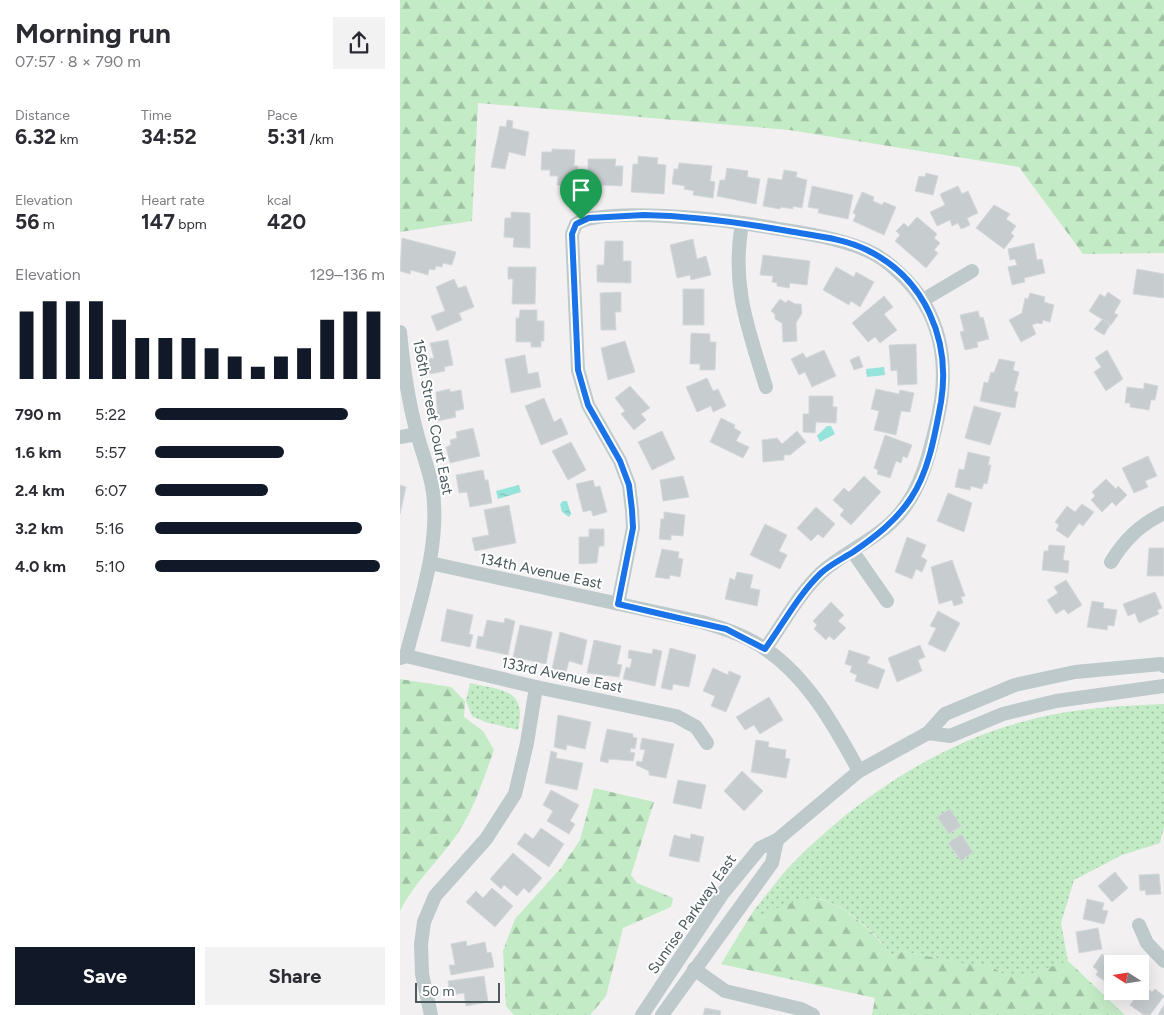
<!DOCTYPE html>
<html lang="en">
<head>
<meta charset="utf-8">
<style>
  :root { --surface:#fff; --page:#f2f2f3; --text:#2b2b33; --muted:#7c7c81; --accent:#111827 }
  body { margin:0; font-family:Figtree,sans-serif; background:var(--page); color:var(--text); height:100vh; display:flex; flex-direction:column; font-size:19px; white-space:nowrap }
  * { box-sizing:border-box; margin:0 }
  p { font-size:16px; color:var(--muted) }
  .icon { flex:none; width:28px; height:28px; fill:none; stroke:currentColor; stroke-width:2; stroke-linecap:round; stroke-linejoin:round }
  .map { position:relative; flex:1; overflow:hidden }
  .side { display:flex; flex-direction:column; background:var(--surface); width:400px }
  .side>* { flex:none }
  .needle { width:32px; rotate:282deg }
  .controls { position:absolute; left:704px; top:955px; display:grid; gap:10px }
  .controls a { display:grid; place-items:center; width:45px; height:45px; border-radius:0px; background:var(--surface); box-shadow:0 5px 20px #0002; font-size:25px }
  .scale { position:absolute; left:15px; bottom:12px; width:85px; box-sizing:border-box; padding-left:5px; border:2px solid #49595c; border-top:0; font-size:14px; line-height:18px; white-space:nowrap; color:#49595c; -webkit-text-stroke:4px #fff; paint-order:stroke }
  .pin { position:absolute; display:grid; place-items:center; width:42px; height:42px; color:#fff; margin:-51px -21px; border-radius:50% 50% 50% 0; rotate:-45deg; box-shadow:0 0 5px #0007 }
  .pin .icon { rotate:45deg }
  .round { display:grid; place-items:center; flex:none; width:52px; height:52px; border-radius:0px; background:var(--page) }
  .head { display:flex; align-items:center; justify-content:space-between; height:85px; padding:0 15px }
  h1 { font-size:28px; font-weight:700; line-height:38px }
  .figures { display:grid; grid-template-columns:repeat(3,1fr); gap:8px; height:85px; padding:5px 15px }
  .figures div { display:grid; align-content:center }
  .figures b { font-size:21px; font-weight:700 }
  .figures small { font-size:14px; font-weight:400 }
  .figures p { font-size:14px }
  .chart { height:140px; padding:10px 15px }
  .chart p { display:flex; justify-content:space-between }
  .chart svg { width:100%; height:90px; margin-top:5px; stroke:var(--accent); stroke-width:6 }
  .action { display:flex; gap:10px; margin-top:auto; padding:10px 15px }
  .action a { flex:1; height:58px; border-radius:0px; background:var(--accent); color:#fff; font-size:20px; font-weight:700; line-height:58px; text-align:center }
  .action a+a { background:var(--page); color:var(--text) }
  ul { padding:0 15px; list-style:none; font-size:16px }
  li { display:grid; grid-template-columns:80px 60px 1fr; align-items:center; height:38px }
  li i { height:12px; border-radius:6px; background:var(--accent) }
  main { display:flex; flex:1; min-height:0 }
  .map>svg:first-child { display:block }
  .forest { fill:url(#forest-firs) }
  .park { fill:url(#park-dots) }
  .water { fill:url(#water-ripples) }
  .building { fill:#c7cdcf; stroke:#d4d8db }
  .lines { fill:none; stroke-linecap:round; stroke-linejoin:round }
  .minor { stroke:#bdc9cb; stroke-width:14 }
  .route-casing { stroke:#fff; stroke-width:10 }
  .route { stroke:#1a73e8; stroke-width:6 }
  .labels { text-anchor:middle; dominant-baseline:central; stroke-width:4; stroke-linejoin:round; paint-order:stroke }
  .street-label { font-size:15px; fill:#49595c; stroke:#fff }
</style>
</head>
<body>
<main>
<section class="side">
<div class="head"><div><h1>Morning run</h1><p>07:57 · 8 × 790 m</p></div><a class="round"><svg class="icon" aria-label="share" viewBox="0 0 24 24"><path d="M12 15V3M7 8l5-5 5 5M5 13v7h14v-7"/></svg></a></div>
<div class="figures">
<div><p>Distance</p><b>6.32<small> km</small></b></div>
<div><p>Time</p><b>34:52</b></div>
<div><p>Pace</p><b>5:31<small> /km</small></b></div>
</div>
<div class="figures">
<div><p>Elevation</p><b>56<small> m</small></b></div>
<div><p>Heart rate</p><b>147<small> bpm</small></b></div>
<div><p>kcal</p><b>420</b></div>
</div>
<div class="chart"><p><span>Elevation</span>129–136 m</p>
<svg viewBox="0 0 160 44" preserveAspectRatio="none"><path d="M5 44V11M15 44V6M25 44V6M35 44V6M45 44V15M55 44V24M65 44V24M75 44V24M85 44V29M95 44V33M105 44V38M115 44V33M125 44V29M135 44V15M145 44V11M155 44V11"/></svg>
</div>
<ul>
<li><b>790 m</b>5:22<i style="width:84%"></i></li>
<li><b>1.6 km</b>5:57<i style="width:56%"></i></li>
<li><b>2.4 km</b>6:07<i style="width:49%"></i></li>
<li><b>3.2 km</b>5:16<i style="width:90%"></i></li>
<li><b>4.0 km</b>5:10<i style="width:98%"></i></li>
</ul>
<div class="action"><a>Save</a><a>Share</a></div>
</section>
<div class="map">
<svg width="764" height="1015" viewBox="0 0 764 1015">
  <defs>
    <pattern id="forest-firs" width="22" height="20" patternUnits="userSpaceOnUse" patternTransform="scale(1.25)"><rect width="22" height="20" fill="#c3ebc5"/><path d="M5 1l3.5 6h-7zM16 11l3.5 6h-7z" fill="#a0c1a3"/></pattern>
    <pattern id="park-dots" width="8" height="8" patternUnits="userSpaceOnUse" patternTransform="scale(1.25)"><rect width="8" height="8" fill="#c3ebc5"/><path d="M2 2h.1M6 6h.1" fill="none" stroke="#a0c1a3" stroke-width="1.8" stroke-linecap="round"/></pattern>
    <pattern id="water-ripples" width="26" height="14" patternUnits="userSpaceOnUse" patternTransform="scale(1.25)"><rect width="26" height="14" fill="#94e4db"/><path d="M2 4q2-2 4 0t4 0M15 11q2-2 4 0t4 0" fill="none" stroke="#7bbcb5"/></pattern>
  </defs>
  <rect width="100%" height="100%" fill="#f2f0f1"/>
  <g class="forest">
    <path d="M0,0H764V253L683,254L619,167L389,130L78,103L72,221L0,232Z"/>
    <path d="M0,679L51,687L65,701L64,717L83,731L94,750C84,777 75,807 59,831C41,859 15,881 0,911Z"/>
    <path d="M194,788L254,802L231,875L237,883L273,898L271,907L223,928L206,996L190,1015H114L106,1006L103,951L115,919L161,868L180,840Z"/>
    <path d="M403,899C409,899 417,898 423,900C447,907 479,937 492,956L503,951L565,964H588L605,975L668,961L725,1015H472L475,998L321,964L354,910L363,918L370,909Z"/>
  </g>
  <g class="park">
    <path d="M70,683C103,691 127,688 118,730L85,722L72,716L66,701Z"/>
    <path d="M764,704V827L760,843L722,855L674,880L661,923L668,961L621,977L605,975L588,964H565L503,951L492,956C478,934 449,909 424,900C411,896 398,901 386,905C374,910 372,908 363,918L354,910C366,896 377,880 390,866C455,799 538,743 629,720C673,708 719,706 764,704Z"/>
  </g>
  <g class="water">
    <path d="M484,367L485,375L467,377L466,369Z"/>
    <path d="M427,426H431L435,434L420,442L417,436Z"/>
    <path d="M119,485L121,492L98,499L96,491Z"/>
    <path d="M163,501H167L171,514L169,517L162,512L160,504Z"/>
  </g>
  <g class="building">
    <path d="M107,120L113,121L112,128L129,132L125,156L109,152L105,169L91,167L100,126L106,127Z"/>
    <path d="M152,149L175,150L174,166H178L177,186L157,185L158,176H150V170H141L142,152H152Z"/>
    <path d="M238,156L258,158L257,164L266,165L264,194L231,192L233,164H238Z"/>
    <path d="M188,159H216L215,166H223L222,186L201,185V191L181,189L182,170H188Z"/>
    <path d="M279,163L312,166L310,181L315,182L313,198L293,195L294,191L284,189L285,186L272,184L274,169H278Z"/>
    <path d="M327,168L348,171L347,177L360,179L356,204L317,196L320,180H325Z"/>
    <path d="M384,170L397,172L396,177L407,180L402,208L393,206V209L381,207L380,209L363,206L368,178L382,180Z"/>
    <path d="M526,173L538,176L533,195L515,191L519,176L525,177Z"/>
    <path d="M412,186L453,195L448,219L418,213L419,209L408,207Z"/>
    <path d="M558,186L562,194L568,191L578,213L567,218L570,225L561,229L558,223L552,226L550,220L537,226L530,212L545,205L540,194Z"/>
    <path d="M462,192L474,197L473,201L482,205L484,202L496,207L484,235L453,221L456,215L453,213Z"/>
    <path d="M594,205L610,214L606,219L616,226L611,233L614,236L604,249L576,228Z"/>
    <path d="M111,212L130,213V248L113,247L114,238L104,237L105,218H111Z"/>
    <path d="M517,217L537,234L534,238L540,243L534,250L538,253L526,268L495,241L500,235L496,231L504,223L508,227Z"/>
    <path d="M2,238L56,252L52,265L43,263L42,267L36,266L35,270L29,269L28,275L11,270L10,274L0,271Z"/>
    <path d="M293,239L297,259L306,256L311,275L291,280L290,275L277,278L270,245Z"/>
    <path d="M205,241H223V261H231V283L197,282V265H204Z"/>
    <path d="M634,243L637,260L642,259L645,273L624,278L625,282L612,285L608,267L617,265L615,259L610,260L608,249Z"/>
    <path d="M363,255L410,261L407,285L390,283L389,288L377,286V283L372,282L373,276L360,275Z"/>
    <path d="M108,267H136L135,304H112L113,279H108Z"/>
    <path d="M436,267L454,277L456,272L474,282L460,307L451,301L449,305L423,290Z"/>
    <path d="M737,269L764,274V298L733,294Z"/>
    <path d="M54,279L58,288L66,286L74,307L59,313L62,320L37,331L31,316L45,311L36,287Z"/>
    <rect x="283" y="289" width="21" height="36"/>
    <path d="M221,292V312H215L216,330H201L200,293Z"/>
    <path d="M708,292L721,301L714,313L718,315L711,325L689,311L700,294L705,297Z"/>
    <path d="M630,293L645,297L644,302L654,305L650,322L643,320L642,324L637,323L632,325L636,334L621,342L609,320L622,313L625,298L628,299Z"/>
    <path d="M484,296L493,307L484,314L497,330L480,343L475,337L468,342L452,323Z"/>
    <path d="M380,299L386,303L388,300L395,304H401L402,313L396,323L397,341L383,342L382,323L375,319V314L371,311Z"/>
    <path d="M120,310H137V321H144V341H141V347H131V342H116V318H119Z"/>
    <path d="M578,311L580,318L583,317L589,339L577,342L578,347L565,350L560,332L564,331L560,315Z"/>
    <path d="M703,319L710,325L704,335L694,329Z"/>
    <path d="M291,333L310,334V342H316L315,370H300V364H290Z"/>
    <path d="M48,340L53,365L44,367L45,371L30,374L26,359L34,358L30,343Z"/>
    <path d="M225,341L235,372L208,380L201,348Z"/>
    <path d="M516,344L517,384L498,385L497,370L491,371L489,345Z"/>
    <path d="M424,350L436,376L412,387L405,372L399,375L391,359L403,353L406,358Z"/>
    <path d="M707,350L723,379L706,391L694,372L701,367L695,358Z"/>
    <path d="M125,355L128,374L138,372L141,387L111,393L105,359Z"/>
    <path d="M459,356L463,367L454,370L450,360Z"/>
    <path d="M599,359L615,362L613,370L619,372L614,391L618,392L615,408L580,401L584,382L588,383L591,372L594,373Z"/>
    <path d="M307,378L313,391L318,389L326,406L313,412L311,406L297,412L286,387Z"/>
    <path d="M744,383L758,386L755,400H751L749,410L730,407V403H725L727,387L744,389Z"/>
    <path d="M230,386L250,408L241,414L246,420L234,430L221,414L225,411L215,398Z"/>
    <path d="M50,389V392L61,390L64,409L55,411L56,417L38,421L36,392Z"/>
    <path d="M476,389L499,394L500,390L514,393L510,412L501,411L496,435L474,430L479,411L471,409Z"/>
    <path d="M409,396H433V407H437L436,423L416,422L415,433L403,432V414H409Z"/>
    <path d="M144,398L154,422L161,418L168,434L141,445L125,406Z"/>
    <path d="M574,406L601,413L590,445L565,438Z"/>
    <path d="M321,418L335,425L334,428L341,432L336,441L349,447L343,458L310,442Z"/>
    <path d="M73,428L80,456L50,463L46,447L51,445L50,440L57,438L56,432Z"/>
    <path d="M262,431L275,459L252,470L238,442Z"/>
    <path d="M397,431L406,442L390,455H384V460L363,462L362,440L377,438L382,444Z"/>
    <path d="M485,435L512,445L507,458L503,456L501,463L496,461L490,478L477,474L478,470L474,468Z"/>
    <path d="M171,442L186,470L168,480L152,451Z"/>
    <path d="M568,452L590,457L588,465H591L587,484L584,483L582,489L571,486L570,490L555,487L559,469L564,470Z"/>
    <path d="M748,456L757,476L745,481L748,487L734,493L722,468Z"/>
    <path d="M83,470L85,480H88L92,503L70,507L67,492L59,493L56,475Z"/>
    <path d="M283,476L289,497L263,501L260,480Z"/>
    <path d="M464,476L481,492L451,525L440,515L444,510L433,500L444,488L449,492Z"/>
    <path d="M706,479L716,489L718,486L727,495L716,506L712,502L702,512L691,500L695,496L692,492Z"/>
    <path d="M193,480L195,487L200,486L207,512L193,516L191,510L183,512L176,484Z"/>
    <path d="M0,485L6,487L0,514Z"/>
    <path d="M548,493L572,503L564,532L537,521Z"/>
    <path d="M682,504L694,512L683,526L679,523L668,538L656,530L659,525L655,522L667,506L675,512Z"/>
    <path d="M109,505L116,543L75,551L72,538L89,535L84,510Z"/>
    <path d="M416,507L435,524L423,538L418,534L411,541L397,528Z"/>
    <path d="M264,512L285,515L283,536L271,535V540L259,539L261,519H264Z"/>
    <path d="M365,524L387,535L379,551L387,555L380,569L350,555Z"/>
    <path d="M189,529H204V546H199L197,563L179,564V537H189Z"/>
    <path d="M507,537L526,545L521,557L527,560L522,572L516,569L512,579L495,572Z"/>
    <path d="M649,545L665,546L663,560L669,561L668,573L642,570L644,551H648Z"/>
    <path d="M749,548H764V576H747Z"/>
    <path d="M262,549L279,552L278,558L283,559L280,577L270,575L269,579L255,577Z"/>
    <path d="M552,560L565,596L561,597L563,603L554,606L552,600L539,604L531,567Z"/>
    <path d="M337,572L353,575L350,588L360,590L357,606L325,599L330,578L335,580Z"/>
    <path d="M666,580L682,605L668,614L664,609L656,614L647,600L658,593L654,587Z"/>
    <path d="M755,592L762,608L757,610L759,614L739,623L735,613L728,616L723,604Z"/>
    <path d="M692,601L704,603L703,608L717,610L714,626L708,625L707,630L687,627Z"/>
    <path d="M431,602L444,615L438,621L446,628L434,640L429,636L426,640L414,629L417,625L413,621Z"/>
    <path d="M47,609L73,615L69,634L73,635L70,647L41,641Z"/>
    <path d="M538,611L560,623L545,652L528,644L536,628L530,626Z"/>
    <path d="M105,618L115,621L108,655L76,648L78,636L83,637L87,620L104,623Z"/>
    <path d="M120,625L152,632L146,664L113,657Z"/>
    <path d="M160,632L187,640L182,665L169,661L166,672L152,669Z"/>
    <path d="M194,640L221,646L217,664L222,665L219,677L187,673Z"/>
    <path d="M520,645L525,657L518,660L522,671L497,682L488,658Z"/>
    <path d="M270,648L296,655L289,687L273,684L272,690L261,688Z"/>
    <path d="M253,649L262,651L255,686L223,679L226,667L230,668L232,659L228,658L229,650L252,654Z"/>
    <path d="M449,650L470,657L467,663L485,670L478,689L455,681L457,675L450,672L452,666L445,664Z"/>
    <path d="M313,668L328,675L329,671L341,676L326,712L311,706L315,696L303,691Z"/>
    <path d="M369,697L383,720L360,734L354,725L345,730L336,717Z"/>
    <path d="M158,715L191,722L185,749L167,745L166,750L154,747Z"/>
    <path d="M207,729L233,734V737L237,738L235,749L231,748L230,752L235,753L233,761L209,759L208,763L200,761Z"/>
    <path d="M242,738L274,744L266,778L249,775V771L236,765L237,761L242,762L245,750L240,749Z"/>
    <path d="M356,740L369,742L368,747L386,750L385,758L390,759L386,778L351,772Z"/>
    <path d="M151,751L157,753L156,758L183,763L177,790L145,783Z"/>
    <path d="M342,771L363,791L344,811L324,791Z"/>
    <path d="M278,780L306,785L301,809L273,803Z"/>
    <path d="M151,790L179,805L170,821L175,824L169,834L147,821L153,811L143,805Z"/>
    <path d="M550,809L561,826L549,834L537,817Z"/>
    <path d="M141,828L164,844L149,867L117,844L125,833L133,839Z"/>
    <path d="M291,834L304,837L299,862L269,856L274,835L290,839Z"/>
    <path d="M561,834L573,852L561,861L548,843Z"/>
    <path d="M113,853L142,878L129,893L124,888L117,896L104,885L101,889L90,879Z"/>
    <path d="M715,872L728,888L712,902L698,886Z"/>
    <path d="M759,874L761,894L746,895L745,890L740,891L739,875Z"/>
    <path d="M92,888L113,906L95,927L66,902L76,891L83,898Z"/>
    <path d="M687,899L704,903L702,910L708,911L704,924L683,919Z"/>
    <path d="M698,928L702,949L679,953L676,932Z"/>
    <path d="M66,941L67,946L85,942L87,953L91,952L94,967L51,975L49,965H55L51,944Z"/>
    <path d="M702,954L709,959L712,955L722,962L712,964V974L706,982L696,975L698,971L693,967Z"/>
    <path d="M84,976L88,1002L66,1006L64,993L50,995L48,981Z"/>
    <path d="M744,986L752,992L755,989L764,996L750,1015H744L730,1005Z"/>
    <path d="M716,991H730L724,998Z"/>
    <path d="M764,1005V1015H758Z"/>
    <path d="M305,1008L321,1011L320,1015H303Z"/>
  </g>
  <g class="lines">
    <g class="minor">
      <path d="M342,223C331,286 348,328 366,387"/>
      <path d="M523,300L572,271"/>
      <path d="M0,332C3,364 8,401 17,433C22,453 30,471 33,492C40,548 19,603 6,656"/>
      <path d="M0,437L17,434"/>
      <path d="M453,552L487,601"/>
      <path d="M711,562C725,539 740,525 764,513"/>
      <path d="M30,563L302,622C319,627 336,632 352,641C402,667 433,723 459,771"/>
      <path d="M218,604L233,528L232,510L229,485L220,461L188,405L178,370L172,234L176,224C203,206 327,220 361,226C396,232 433,236 466,250C478,255 489,263 498,272C541,310 550,363 538,417C530,451 523,485 501,512C479,539 447,550 422,572C399,593 383,624 365,649"/>
      <path d="M0,658L6,656L136,687L276,716L296,727L307,743"/>
      <path d="M528,733L550,736L603,714L656,701L764,686"/>
      <path d="M739,925L747,943L764,961"/>
      <path d="M294,969L325,991L401,1009L413,1015"/>
      <path d="M31,1015L22,974L21,944L24,922L35,896L86,839L115,794L127,743L136,687"/>
      <path d="M242,1015L323,893L360,848L377,840L459,771L528,733L545,714L615,685L675,672L761,664L764,666"/>
      <path d="M262,1015L372,863L377,840"/>
    </g>
  </g>
  <g class="lines">
    <defs>
      <path id="route" d="M244,215C295,216 344,223 394,232C418,236 445,239 467,250C525,278 551,340 541,402C535,434 529,471 511,498C496,521 475,537 453,552C442,559 431,564 421,573C399,594 383,624 365,649L326,629L218,604L233,528L232,510L229,485L220,461L188,405L178,370L172,234L176,224L189,218Z"/>
    </defs>
    <use href="#route" class="route-casing"/>
    <use href="#route" class="route"/>
  </g>
  <g class="labels">
    <g class="street-label">
      <text transform="translate(33 417) rotate(79)">156th Street Court East</text>
      <text transform="translate(141 571) rotate(12)">134th Avenue East</text>
      <text transform="translate(162 675) rotate(12)">133rd Avenue East</text>
      <text transform="translate(292 914) rotate(-55)">Sunrise Parkway East</text>
    </g>
  </g>
</svg>
<div class="controls">
<a><svg class="needle" viewBox="-14 -14 28 28"><path d="M0-13l5 13h-10z" fill="#e53935"/><path d="M0 13l5-13h-10z" fill="#7c7c81"/></svg></a>
</div>
<div class="scale">50 m</div>
<div class="pin" style="left:181px;top:220px;background:#1e9e55"><svg class="icon" aria-label="arrive" viewBox="0 0 24 24"><path d="M6 21V4h12l-3 4 3 4H6"/></svg></div>
</div>
</main>
</body>
</html>
